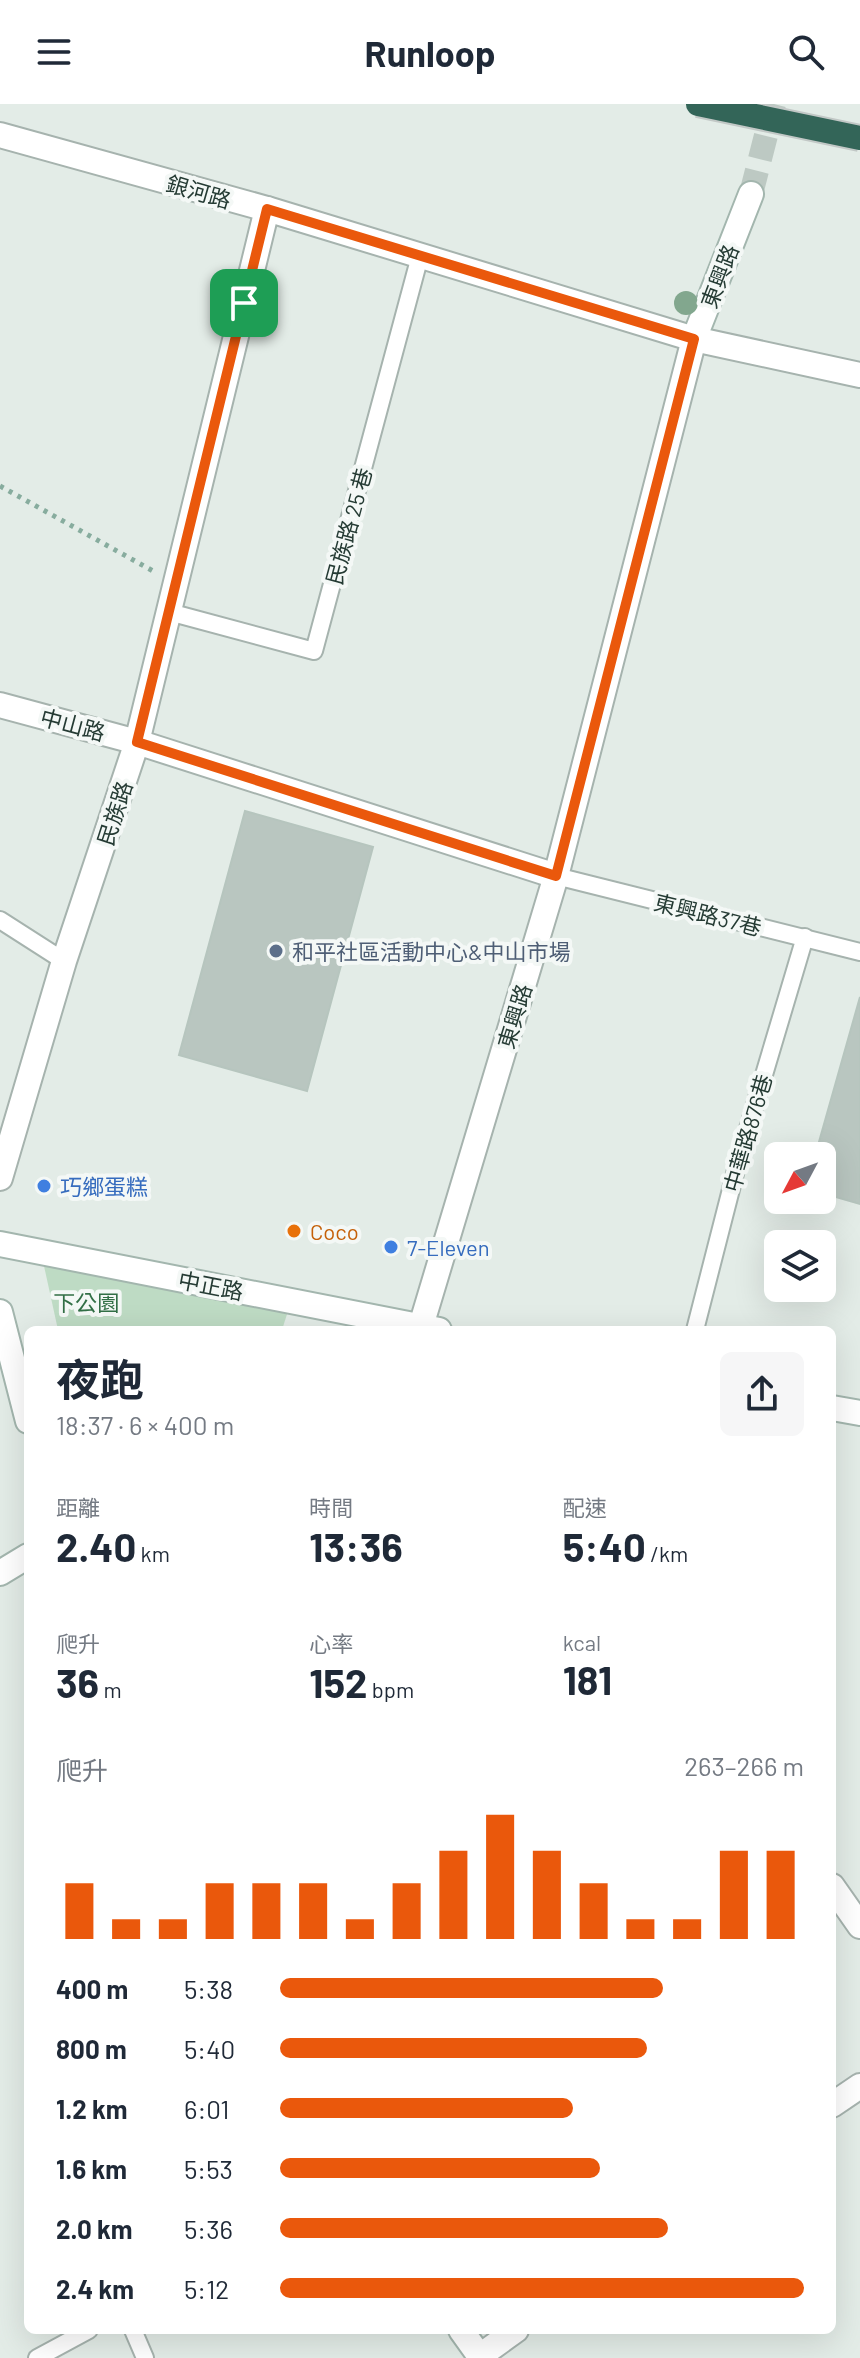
<!DOCTYPE html>
<html lang="zh-TW">
<head>
<meta charset="utf-8">
<style>
  :root { --surface:#fff; --page:#f6f6f7; --text:#1f2937; --muted:#747a83; --accent:#ea580c }
  body { margin:0; font-family:Barlow,"Noto Sans TC",sans-serif; background:var(--page); color:var(--text); height:100vh; display:flex; flex-direction:column; font-size:30px; white-space:nowrap }
  * { box-sizing:border-box; margin:0 }
  p { font-size:26px; color:var(--muted) }
  .icon { flex:none; width:44px; height:44px; fill:none; stroke:currentColor; stroke-width:2; stroke-linecap:round; stroke-linejoin:round }
  .map { position:relative; flex:1; overflow:hidden }
  .drawer { position:absolute; left:24px; top:1222px; width:812px; height:1008px; display:flex; flex-direction:column; background:var(--surface); border-radius:12px; box-shadow:0 8px 32px #0002 }
  .drawer>* { flex:none }
  .needle { width:52px; rotate:229deg }
  .controls { position:absolute; left:764px; top:1038px; display:grid; gap:16px }
  .controls a { display:grid; place-items:center; width:72px; height:72px; border-radius:12px; background:var(--surface); box-shadow:0 8px 32px #0002; font-size:40px }
  .pin { position:absolute; display:grid; place-items:center; width:68px; height:68px; color:#fff; margin:-34px; border-radius:16px; box-shadow:0 4px 12px #0006 }
  .round { display:grid; place-items:center; flex:none; width:84px; height:84px; border-radius:12px; background:var(--page) }
  .summary { display:flex; align-items:center; justify-content:space-between; height:136px; padding:0 32px }
  h1 { font-size:44px; font-weight:700; line-height:60px }
  .figures { display:grid; grid-template-columns:repeat(3,1fr); gap:12px; height:136px; padding:8px 32px }
  .figures div { display:grid; align-content:center }
  .figures b { font-size:40px; font-weight:700 }
  .figures small { font-size:22px; font-weight:400 }
  .figures p { font-size:22px }
  .chart { height:224px; padding:16px 32px }
  .chart p { display:flex; justify-content:space-between }
  .chart svg { width:100%; height:144px; margin-top:8px; stroke:var(--accent); stroke-width:6 }
  ul { padding:0 32px; list-style:none; font-size:26px }
  li { display:grid; grid-template-columns:128px 96px 1fr; align-items:center; height:60px }
  li i { height:20px; border-radius:10px; background:var(--accent) }
  header { display:flex; justify-content:space-between; align-items:center; height:104px; padding:0 32px; background:var(--surface); font-size:36px; font-weight:700 }
  .map>svg:first-child { display:block }
  .green { fill:#bedbc4 }
  .building { fill:#b9c6c0; stroke:#b6c5be; stroke-width:2 }
  .lines { fill:none; stroke-linecap:round; stroke-linejoin:round }
  .secondary-tunnel { stroke:#bdc9c3; stroke-width:24; stroke-dasharray:24 12; stroke-linecap:butt }
  .lane-casing { stroke:#a6b3ae; stroke-width:20 }
  .street-casing { stroke:#a6b3ae; stroke-width:28 }
  .secondary-casing { stroke:#a3b6ae; stroke-width:28 }
  .path { stroke:#87ac9e; stroke-width:5; stroke-dasharray:4 6; stroke-linecap:butt }
  .lane { stroke:#fff; stroke-width:16 }
  .street { stroke:#fff; stroke-width:24 }
  .secondary { stroke:#fff; stroke-width:24 }
  .highway-bridge-casing { stroke:#c2c8c6; stroke-width:28; stroke-linecap:butt }
  .highway-bridge { stroke:#336558; stroke-width:24 }
  .tree { fill:#82a78e }
  .route-casing { stroke:#fff; stroke-width:16 }
  .route { stroke:#ea580c; stroke-width:10 }
  .service-dot { fill:#5c6f8a; stroke:#f4f8f6; stroke-width:3 }
  .shop-dot { fill:#3f7fe0; stroke:#f4f8f6; stroke-width:3 }
  .food-dot { fill:#e8710a; stroke:#f4f8f6; stroke-width:3 }
  .labels { text-anchor:middle; dominant-baseline:central; stroke-width:8; stroke-linejoin:round; paint-order:stroke }
  .street-label { font-size:22px; fill:#253b34; stroke:#f4f8f6 }
  .service-label { font-size:22px; fill:#4e5e75; stroke:#f4f8f6; text-anchor:start }
  .shop-label { font-size:22px; fill:#366cbe; stroke:#f4f8f6; text-anchor:start }
  .food-label { font-size:22px; fill:#c56008; stroke:#f4f8f6; text-anchor:start }
  .park-label { font-size:22px; fill:#326f46; stroke:#f4f8f6 }
</style>
</head>
<body>
<header><svg class="icon" aria-label="menu" viewBox="0 0 24 24"><path d="M4 6h16M4 12h16M4 18h16"/></svg>Runloop<svg class="icon" aria-label="search" viewBox="0 0 24 24"><circle cx="10" cy="10" r="6"/><path d="M15 15l6 6"/></svg></header>
<div class="map">
<svg width="860" height="2254" viewBox="0 0 860 2254">
  <rect width="100%" height="100%" fill="#e3ece7"/>
  <path class="green" d="M44,1162L288,1207L282,1226H58Z"/>
  <g class="building">
    <path d="M245,707L373,743L307,987L179,951Z"/>
    <path d="M860,893V1100L822,1089V1052H815Z"/>
  </g>
  <g class="lines">
    <path class="secondary-tunnel" d="M751,90L774,0"/>
    <defs>
      <g id="lane">
        <path d="M169,508L314,547L420,152"/>
        <path d="M556,772L860,848"/>
        <path d="M0,816L64,857"/>
        <path d="M695,1226L738,1058L805,833"/>
        <path d="M133,2226L145,2254"/>
        <path d="M37,2254L89,2226"/>
      </g>
      <g id="street">
        <path d="M0,31L267,105L694,235L860,271"/>
        <path d="M0,601L137,638L556,772"/>
        <path d="M0,1074L64,857L137,638L267,105"/>
        <path d="M424,1226L421,1222L556,772L694,235"/>
        <path d="M832,1782L860,1822"/>
        <path d="M832,2001L860,1982"/>
        <path d="M480,2252L516,2226"/>
      </g>
      <g id="secondary">
        <path d="M694,235L751,90"/>
        <path d="M0,1140L439,1226"/>
        <path d="M0,1208L28,1317"/>
        <path d="M832,1304L860,1309"/>
        <path d="M0,1469L28,1452"/>
        <path d="M461,2226L481,2254"/>
      </g>
    </defs>
    <use href="#lane" class="lane-casing"/>
    <use href="#street" class="street-casing"/>
    <use href="#secondary" class="secondary-casing"/>
    <path class="path" d="M0,382L153,467"/>
    <use href="#lane" class="lane"/>
    <use href="#street" class="street"/>
    <use href="#secondary" class="secondary"/>
    <defs>
      <path id="highway-bridge" d="M698,0L860,34"/>
    </defs>
    <use href="#highway-bridge" class="highway-bridge-casing"/>
    <use href="#highway-bridge" class="highway-bridge"/>
  </g>
  <circle class="tree" cx="686" cy="199" r="12"/>
  <g class="lines">
    <defs>
      <path id="route" d="M267,105L694,235L556,772L137,638Z"/>
    </defs>
    <use href="#route" class="route-casing"/>
    <use href="#route" class="route"/>
  </g>
  <circle class="service-dot" cx="276" cy="847" r="8"/>
  <g class="shop-dot">
    <circle cx="44" cy="1082" r="8"/>
    <circle cx="391" cy="1143" r="8"/>
  </g>
  <circle class="food-dot" cx="294" cy="1127" r="8"/>
  <g class="labels">
    <g class="street-label">
      <text transform="translate(199 87) rotate(16)">銀河路</text>
      <text transform="translate(719 172) rotate(-69)">東興路</text>
      <text transform="translate(348 422) rotate(-75)">民族路 25 巷</text>
      <text transform="translate(73 620) rotate(15)">中山路</text>
      <text transform="translate(114 709) rotate(-72)">民族路</text>
      <text transform="translate(708 810) rotate(14)">東興路37巷</text>
      <text transform="translate(514 912) rotate(-73)">東興路</text>
      <text transform="translate(747 1029) rotate(-74)">中華路876巷</text>
      <text transform="translate(211 1181) rotate(11)">中正路</text>
    </g>
    <g class="service-label">
      <text x="292" y="847">和平社區活動中心&amp;中山市場</text>
    </g>
    <g class="shop-label">
      <text x="60" y="1082">巧鄉蛋糕</text>
      <text x="407" y="1143">7-Eleven</text>
    </g>
    <g class="food-label">
      <text x="310" y="1127">Coco</text>
    </g>
    <g class="park-label">
      <text x="86" y="1198">下公園</text>
    </g>
  </g>
</svg>
<div class="controls">
<a><svg class="needle" viewBox="-14 -14 28 28"><path d="M0-13l5 13h-10z" fill="#e53935"/><path d="M0 13l5-13h-10z" fill="#747a83"/></svg></a>
<a><svg class="icon" aria-label="layers" viewBox="0 0 24 24"><path d="M12 4l9 5-9 5-9-5zM3 14l9 5 9-5"/></svg></a>
</div>
<div class="pin" style="left:244px;top:199px;background:#1e9e55"><svg class="icon" aria-label="arrive" viewBox="0 0 24 24"><path d="M6 21V4h12l-3 4 3 4H6"/></svg></div>
<section class="drawer">
<div class="summary"><div><h1>夜跑</h1><p>18:37 · 6 × 400 m</p></div><a class="round"><svg class="icon" aria-label="share" viewBox="0 0 24 24"><path d="M12 15V3M7 8l5-5 5 5M5 13v7h14v-7"/></svg></a></div>
<div class="figures">
<div><p>距離</p><b>2.40<small> km</small></b></div>
<div><p>時間</p><b>13:36</b></div>
<div><p>配速</p><b>5:40<small> /km</small></b></div>
</div>
<div class="figures">
<div><p>爬升</p><b>36<small> m</small></b></div>
<div><p>心率</p><b>152<small> bpm</small></b></div>
<div><p>kcal</p><b>181</b></div>
</div>
<div class="chart"><p><span>爬升</span>263–266 m</p>
<svg viewBox="0 0 160 44" preserveAspectRatio="none"><path d="M5 44V27M15 44V38M25 44V38M35 44V27M45 44V27M55 44V27M65 44V38M75 44V27M85 44V17M95 44V6M105 44V17M115 44V27M125 44V38M135 44V38M145 44V17M155 44V17"/></svg>
</div>
<ul>
<li><b>400 m</b>5:38<i style="width:73%"></i></li>
<li><b>800 m</b>5:40<i style="width:70%"></i></li>
<li><b>1.2 km</b>6:01<i style="width:56%"></i></li>
<li><b>1.6 km</b>5:53<i style="width:61%"></i></li>
<li><b>2.0 km</b>5:36<i style="width:74%"></i></li>
<li><b>2.4 km</b>5:12<i style="width:100%"></i></li>
</ul>
</section>
</div>
</body>
</html>
